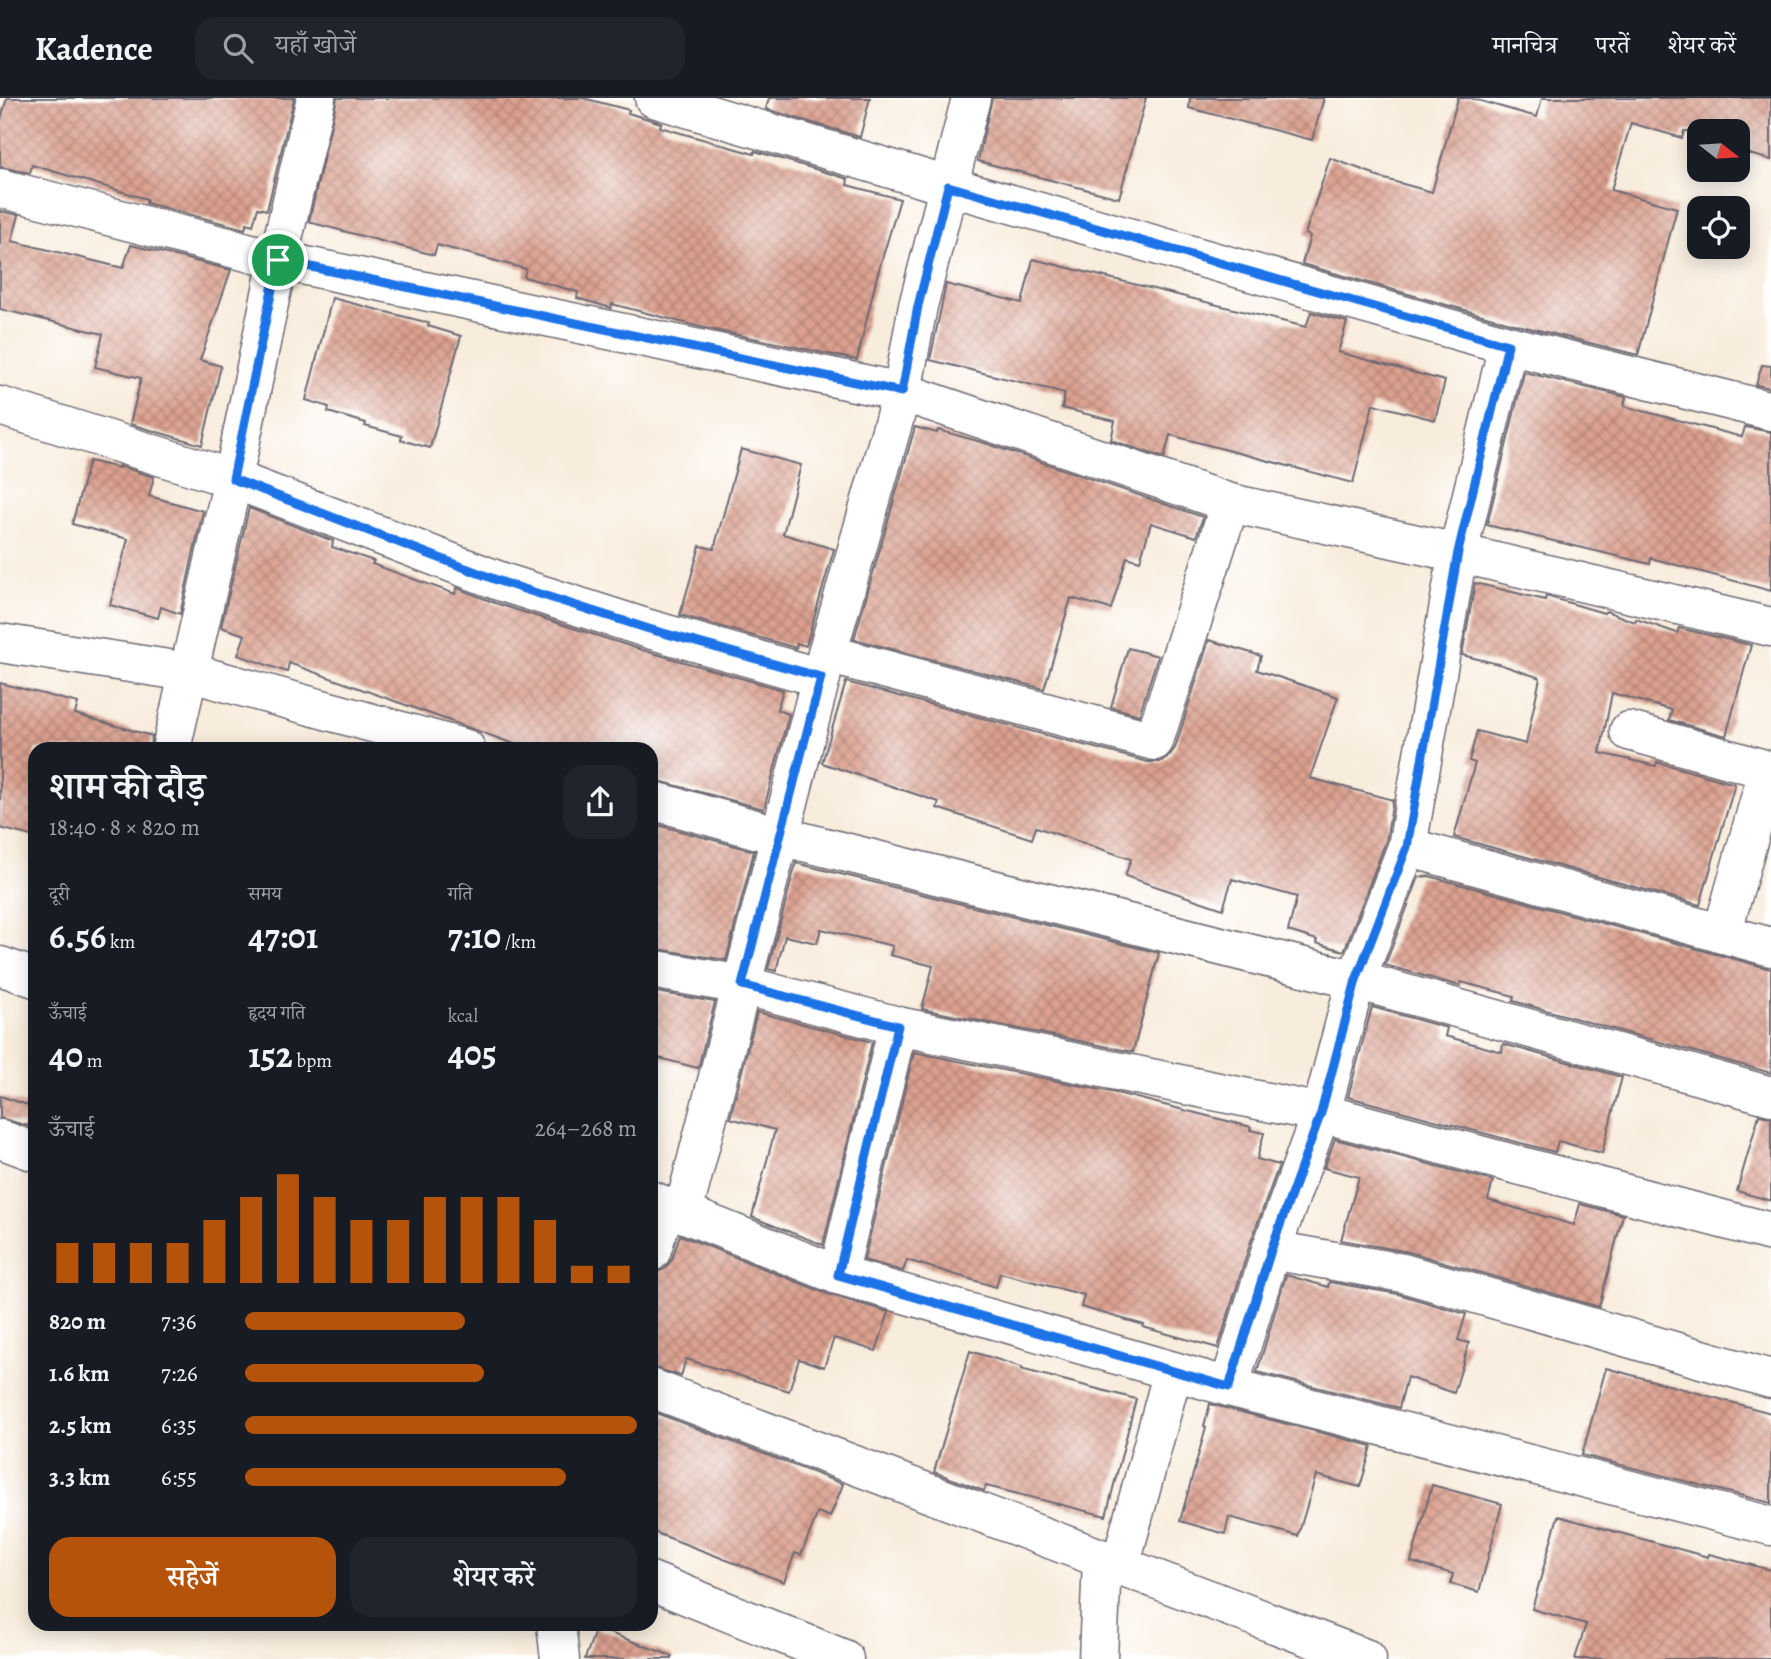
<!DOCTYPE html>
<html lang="hi">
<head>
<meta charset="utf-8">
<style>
  :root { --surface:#171b24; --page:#20242c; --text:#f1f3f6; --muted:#9ea1a6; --line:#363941; --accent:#b45309 }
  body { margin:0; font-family:Alegreya,"Noto Serif Devanagari",serif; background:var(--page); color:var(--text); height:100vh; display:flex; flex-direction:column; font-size:26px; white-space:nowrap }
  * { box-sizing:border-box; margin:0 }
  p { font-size:23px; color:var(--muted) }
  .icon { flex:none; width:38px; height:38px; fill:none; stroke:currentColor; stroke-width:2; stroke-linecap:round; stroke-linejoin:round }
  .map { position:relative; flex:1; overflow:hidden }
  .panel { position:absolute; left:28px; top:644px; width:630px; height:889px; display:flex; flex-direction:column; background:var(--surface); border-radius:21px; box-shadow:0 4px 18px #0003 }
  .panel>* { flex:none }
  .needle { width:46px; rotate:107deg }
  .fabs { position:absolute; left:1687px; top:21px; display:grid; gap:14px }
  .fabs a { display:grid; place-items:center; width:63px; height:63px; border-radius:14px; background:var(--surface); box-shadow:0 4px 18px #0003; font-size:35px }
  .pin { position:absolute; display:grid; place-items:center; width:60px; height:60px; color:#fff; margin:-30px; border:4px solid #fff; border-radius:50%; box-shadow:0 2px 7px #0007 }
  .round { display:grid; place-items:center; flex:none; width:74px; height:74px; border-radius:21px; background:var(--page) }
  .summary { display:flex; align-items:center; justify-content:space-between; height:119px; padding:0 21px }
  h1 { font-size:38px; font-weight:600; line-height:52px }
  .metrics { display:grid; grid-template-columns:repeat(3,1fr); gap:10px; height:119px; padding:7px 21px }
  .metrics div { display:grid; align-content:center }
  .metrics b { font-size:35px; font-weight:600 }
  .metrics small { font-size:19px; font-weight:400 }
  .metrics p { font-size:19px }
  .chart { height:196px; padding:14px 21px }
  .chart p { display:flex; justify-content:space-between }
  .chart svg { width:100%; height:126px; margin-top:7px; stroke:var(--accent); stroke-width:6 }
  .primary-button { display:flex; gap:14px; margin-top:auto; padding:14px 21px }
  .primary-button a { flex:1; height:80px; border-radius:21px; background:var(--accent); color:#fff; font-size:28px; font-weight:600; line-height:80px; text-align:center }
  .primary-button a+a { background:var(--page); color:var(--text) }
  ul { padding:0 21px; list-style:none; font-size:23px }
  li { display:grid; grid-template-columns:112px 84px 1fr; align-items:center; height:52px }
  li i { height:18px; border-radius:9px; background:var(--accent) }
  header { display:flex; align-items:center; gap:42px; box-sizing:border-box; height:98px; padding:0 35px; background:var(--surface); border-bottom:2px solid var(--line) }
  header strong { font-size:33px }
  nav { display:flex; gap:38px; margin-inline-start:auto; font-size:24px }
  .search { width:490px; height:63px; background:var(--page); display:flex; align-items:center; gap:18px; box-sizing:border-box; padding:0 24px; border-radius:21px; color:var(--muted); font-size:26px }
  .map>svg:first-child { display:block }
  .building { fill:url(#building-cross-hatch) }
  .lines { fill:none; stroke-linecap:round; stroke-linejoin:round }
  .minor-casing { stroke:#6d6973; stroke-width:41 }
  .minor { stroke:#fff; stroke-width:38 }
  .route-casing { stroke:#fff; stroke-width:14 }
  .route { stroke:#1a73e8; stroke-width:9 }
</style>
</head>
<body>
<header>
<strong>Kadence</strong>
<div class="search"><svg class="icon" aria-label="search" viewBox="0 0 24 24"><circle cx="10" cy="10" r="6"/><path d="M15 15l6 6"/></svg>यहाँ खोजें</div>
<nav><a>मानचित्र</a><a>परतें</a><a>शेयर करें</a></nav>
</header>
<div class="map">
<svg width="1771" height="1561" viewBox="0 0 1771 1561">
  <defs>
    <pattern id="building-cross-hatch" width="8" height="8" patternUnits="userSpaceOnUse" patternTransform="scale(1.75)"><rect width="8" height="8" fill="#dca190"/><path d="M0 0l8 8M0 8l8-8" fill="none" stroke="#b28377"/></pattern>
  </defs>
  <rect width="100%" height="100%" fill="#fff"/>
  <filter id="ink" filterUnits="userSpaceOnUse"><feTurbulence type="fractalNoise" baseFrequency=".0143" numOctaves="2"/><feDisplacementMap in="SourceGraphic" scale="14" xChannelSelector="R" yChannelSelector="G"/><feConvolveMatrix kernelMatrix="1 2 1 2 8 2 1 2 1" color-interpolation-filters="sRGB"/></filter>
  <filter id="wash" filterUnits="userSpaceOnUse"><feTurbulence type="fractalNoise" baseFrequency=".00686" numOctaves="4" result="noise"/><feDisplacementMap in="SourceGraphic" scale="28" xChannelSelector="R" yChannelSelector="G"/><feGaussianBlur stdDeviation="1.57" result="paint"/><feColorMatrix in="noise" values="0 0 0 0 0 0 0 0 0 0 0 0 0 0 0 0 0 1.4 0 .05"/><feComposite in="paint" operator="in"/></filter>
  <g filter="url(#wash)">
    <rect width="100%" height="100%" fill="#f8ecdc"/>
    <g id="blocks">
      <g class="building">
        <path d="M7,0H294L267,112L258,110L253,127L247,125L245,131L146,105L147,101L32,67L30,75L0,69V24Z"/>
        <path d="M337,0H583L629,12L628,15L661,25L660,29L754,56L755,53L848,81L847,87L900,101L877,178L857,262L700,229L612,206L611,210L577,200L578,194L524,179L526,171L437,147L434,157L309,124Z"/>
        <path d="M769,0H870L860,39L766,11Z"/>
        <path d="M992,0H1146L1119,100L978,63Z"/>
        <path d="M1190,0H1324L1312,42L1189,10Z"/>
        <path d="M1458,0H1470L1537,19L1542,0H1771V62L1738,53V33H1684L1682,40L1631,25L1611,92L1677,110L1638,257L1514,226L1302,166L1310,138L1305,136L1330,60L1374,76V78L1432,94Z"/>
        <path d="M0,113L19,117L12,143L123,170L131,147L231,172L200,262L221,268L202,347L130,326L141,280L95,269L103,236L0,211Z"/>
        <path d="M1033,161L1306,229L1311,214L1347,224L1338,254L1445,283L1435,322L1373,306L1353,385L1170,337L1164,360L1111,342L1115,323L1062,310L1065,295L930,262L946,186L1022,205Z"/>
        <path d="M332,200L429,225L428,228L461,238L430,350L401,342L402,338L365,328L366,325L328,314L329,309L306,302Z"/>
        <path d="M1762,267L1771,268V290L1756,287Z"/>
        <path d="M1524,274L1626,299L1624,308L1742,339L1745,329L1771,334V493L1651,460L1650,466L1487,427Z"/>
        <path d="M915,329L937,335L938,332L985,345L1203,419L1196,439L1151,425L1140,463L1127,459L1111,511L1071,500L1044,591L854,541Z"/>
        <path d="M741,351L801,367L783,436L834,451L806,548L797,545L796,550L680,517L700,448L714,451Z"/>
        <path d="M89,363L119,370V368L154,379L149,398L203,413L180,516L161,509L158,520L110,507L128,441L72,426Z"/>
        <path d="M249,410L333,443L332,449L374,463L372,466L455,496L457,490L495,505L642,552L783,592L777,612L789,616L764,711L651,681V651H528L289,565L287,574L238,557L245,537L221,529Z"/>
        <path d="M1475,485L1545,502L1546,498L1604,515L1606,513L1635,524L1636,521L1677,535L1679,530L1751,547L1726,638L1669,622L1672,612L1612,595L1600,655L1656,668L1657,664L1735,686L1700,807L1454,739L1475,665L1469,663L1477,633L1526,646L1540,580L1502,567L1462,557Z"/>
        <path d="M1209,542L1261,558L1257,572L1338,599L1310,680L1393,702L1386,743L1344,853L1316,845L1317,842L1288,833L1297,799L1232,781L1223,811L1125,778L1131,761L1036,729L1032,741L937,710L939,704L822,665L846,584L1148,664H1160L1169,658L1175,650Z"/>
        <path d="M1128,550L1158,558L1139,617L1111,609Z"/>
        <path d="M0,585L78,605L75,616L152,638L150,651H35V739L0,730Z"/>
        <path d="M651,725L754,753L726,862L651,850Z"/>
        <path d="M796,765L1159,855L1133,954L922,911L933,868L890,857L893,848L821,831L817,845L785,838L776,873L768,871Z"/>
        <path d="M1429,778L1771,871V975L1513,903L1514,898L1461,884L1460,888L1385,867L1419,779Z"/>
        <path d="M651,893L715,904L698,970L651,958Z"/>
        <path d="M1372,909L1447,930L1445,938L1502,954L1503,946L1622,979L1602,1055L1558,1043L1555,1054L1348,999Z"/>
        <path d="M757,914L872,944L823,1147L752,1119L775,1032L730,1020Z"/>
        <path d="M914,954L1121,996L1251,1029L1250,1032L1264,1035L1257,1061L1279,1067L1250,1146L1218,1250L1143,1229L1144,1227L1081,1209L1084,1197L1000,1175L996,1189L907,1162L903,1173L864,1162Z"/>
        <path d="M0,998L34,1009L28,1028L0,1020Z"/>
        <path d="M1759,1017L1771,1019V1103L1737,1093Z"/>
        <path d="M1335,1041L1493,1083L1488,1102L1574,1127L1580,1106L1623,1117L1599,1209L1409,1154L1341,1142L1359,1079L1324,1070Z"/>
        <path d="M680,1137L830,1197L889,1214L876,1253L834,1240L824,1269L799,1261L789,1293L686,1261L681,1278L651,1269V1185L654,1175L665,1171L672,1161Z"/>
        <path d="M1286,1177L1328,1189L1329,1184L1398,1196L1466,1216L1458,1242L1469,1245L1454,1295L1407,1279L1399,1310L1257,1274Z"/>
        <path d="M970,1253L1022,1269L1021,1271L1136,1301L1106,1418L986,1388L984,1393L934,1374Z"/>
        <path d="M1606,1270L1771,1315V1405L1582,1357Z"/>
        <path d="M1210,1306L1372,1348L1360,1389L1316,1377L1298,1438L1229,1419L1225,1436L1180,1423L1206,1329L1204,1328Z"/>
        <path d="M651,1313L843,1386L830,1419L818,1414L801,1457L795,1455L784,1484L651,1433Z"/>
        <path d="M1432,1387L1502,1406L1479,1494L1451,1486L1453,1476L1411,1464Z"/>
        <path d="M1558,1418L1708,1459L1709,1456L1771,1472V1561H1575L1586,1526L1532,1511Z"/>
        <path d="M596,1530L672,1558V1561H585Z"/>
      </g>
    </g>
  </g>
  <g filter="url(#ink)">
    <use href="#blocks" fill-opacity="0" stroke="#6d6973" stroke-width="2"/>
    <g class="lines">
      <defs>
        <g id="minor">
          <path d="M654,0L948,88L1508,247L1771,313"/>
          <path d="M0,90L278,162L902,294L1230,405L1458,455L1771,529"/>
          <path d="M0,308L233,381L502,484L649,531L821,580"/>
          <path d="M0,545L188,574L466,651"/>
          <path d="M827,556L1154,643L1230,405"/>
          <path d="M1629,633L1768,672L1722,836"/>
          <path d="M171,651L233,381L278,162L316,0"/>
          <path d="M651,702L780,738L1356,882L1771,998"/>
          <path d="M1407,749L1771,849"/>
          <path d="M0,868L35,880"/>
          <path d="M651,871L742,887L898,928L1321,1015L1771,1134"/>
          <path d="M0,1041L35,1054"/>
          <path d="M651,1102L683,1115L827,556L902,294L918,208L971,0"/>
          <path d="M683,1115L838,1177L1229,1289L1271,1152L1321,1015L1356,882L1407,749L1458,455L1508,247"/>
          <path d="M1271,1152L1403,1175L1771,1281"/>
          <path d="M651,1154L666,1108"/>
          <path d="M838,1177L898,928"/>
          <path d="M1229,1289L1771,1428"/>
          <path d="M651,1290L1367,1561"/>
          <path d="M1120,1468L1173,1273"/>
          <path d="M651,1483L844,1561"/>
          <path d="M556,1526L560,1561"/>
          <path d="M1098,1561L1102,1461"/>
        </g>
      </defs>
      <use href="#minor" class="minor-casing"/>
      <use href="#minor" class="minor"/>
    </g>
  </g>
  <g class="lines" filter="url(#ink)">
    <defs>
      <path id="route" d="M948,88L1508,247L1458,454L1407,749L1356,882L1321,1015L1271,1152L1229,1289L838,1177L898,928L742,887L821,579L649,531L502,484L233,381L278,162L902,294L918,208Z"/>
    </defs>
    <use href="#route" class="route-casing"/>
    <use href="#route" class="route"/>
  </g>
</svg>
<div class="fabs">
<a><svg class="needle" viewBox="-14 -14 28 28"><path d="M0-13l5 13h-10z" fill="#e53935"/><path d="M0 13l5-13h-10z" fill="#9ea1a6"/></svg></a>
<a><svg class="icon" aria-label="locate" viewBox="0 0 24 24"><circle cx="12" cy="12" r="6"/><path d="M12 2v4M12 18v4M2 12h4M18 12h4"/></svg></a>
</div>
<div class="pin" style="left:278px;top:162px;background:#1e9e55"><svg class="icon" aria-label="arrive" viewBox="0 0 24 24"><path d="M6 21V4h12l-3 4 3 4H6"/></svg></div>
<section class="panel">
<div class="summary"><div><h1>शाम की दौड़</h1><p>18:40 · 8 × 820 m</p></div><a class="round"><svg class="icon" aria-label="share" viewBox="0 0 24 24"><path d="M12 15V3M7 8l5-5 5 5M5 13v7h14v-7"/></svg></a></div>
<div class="metrics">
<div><p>दूरी</p><b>6.56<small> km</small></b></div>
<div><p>समय</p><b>47:01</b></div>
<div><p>गति</p><b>7:10<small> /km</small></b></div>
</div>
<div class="metrics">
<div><p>ऊँचाई</p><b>40<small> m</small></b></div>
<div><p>हृदय गति</p><b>152<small> bpm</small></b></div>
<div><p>kcal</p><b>405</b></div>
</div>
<div class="chart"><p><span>ऊँचाई</span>264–268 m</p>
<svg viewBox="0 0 160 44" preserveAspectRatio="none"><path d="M5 44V30M15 44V30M25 44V30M35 44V30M45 44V22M55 44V14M65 44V6M75 44V14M85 44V22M95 44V22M105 44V14M115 44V14M125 44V14M135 44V22M145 44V38M155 44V38"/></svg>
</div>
<ul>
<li><b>820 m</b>7:36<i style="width:56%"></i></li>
<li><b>1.6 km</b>7:26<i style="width:61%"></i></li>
<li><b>2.5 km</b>6:35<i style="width:100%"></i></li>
<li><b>3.3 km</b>6:55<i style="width:82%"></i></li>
</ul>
<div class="primary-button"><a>सहेजें</a><a>शेयर करें</a></div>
</section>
</div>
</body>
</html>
